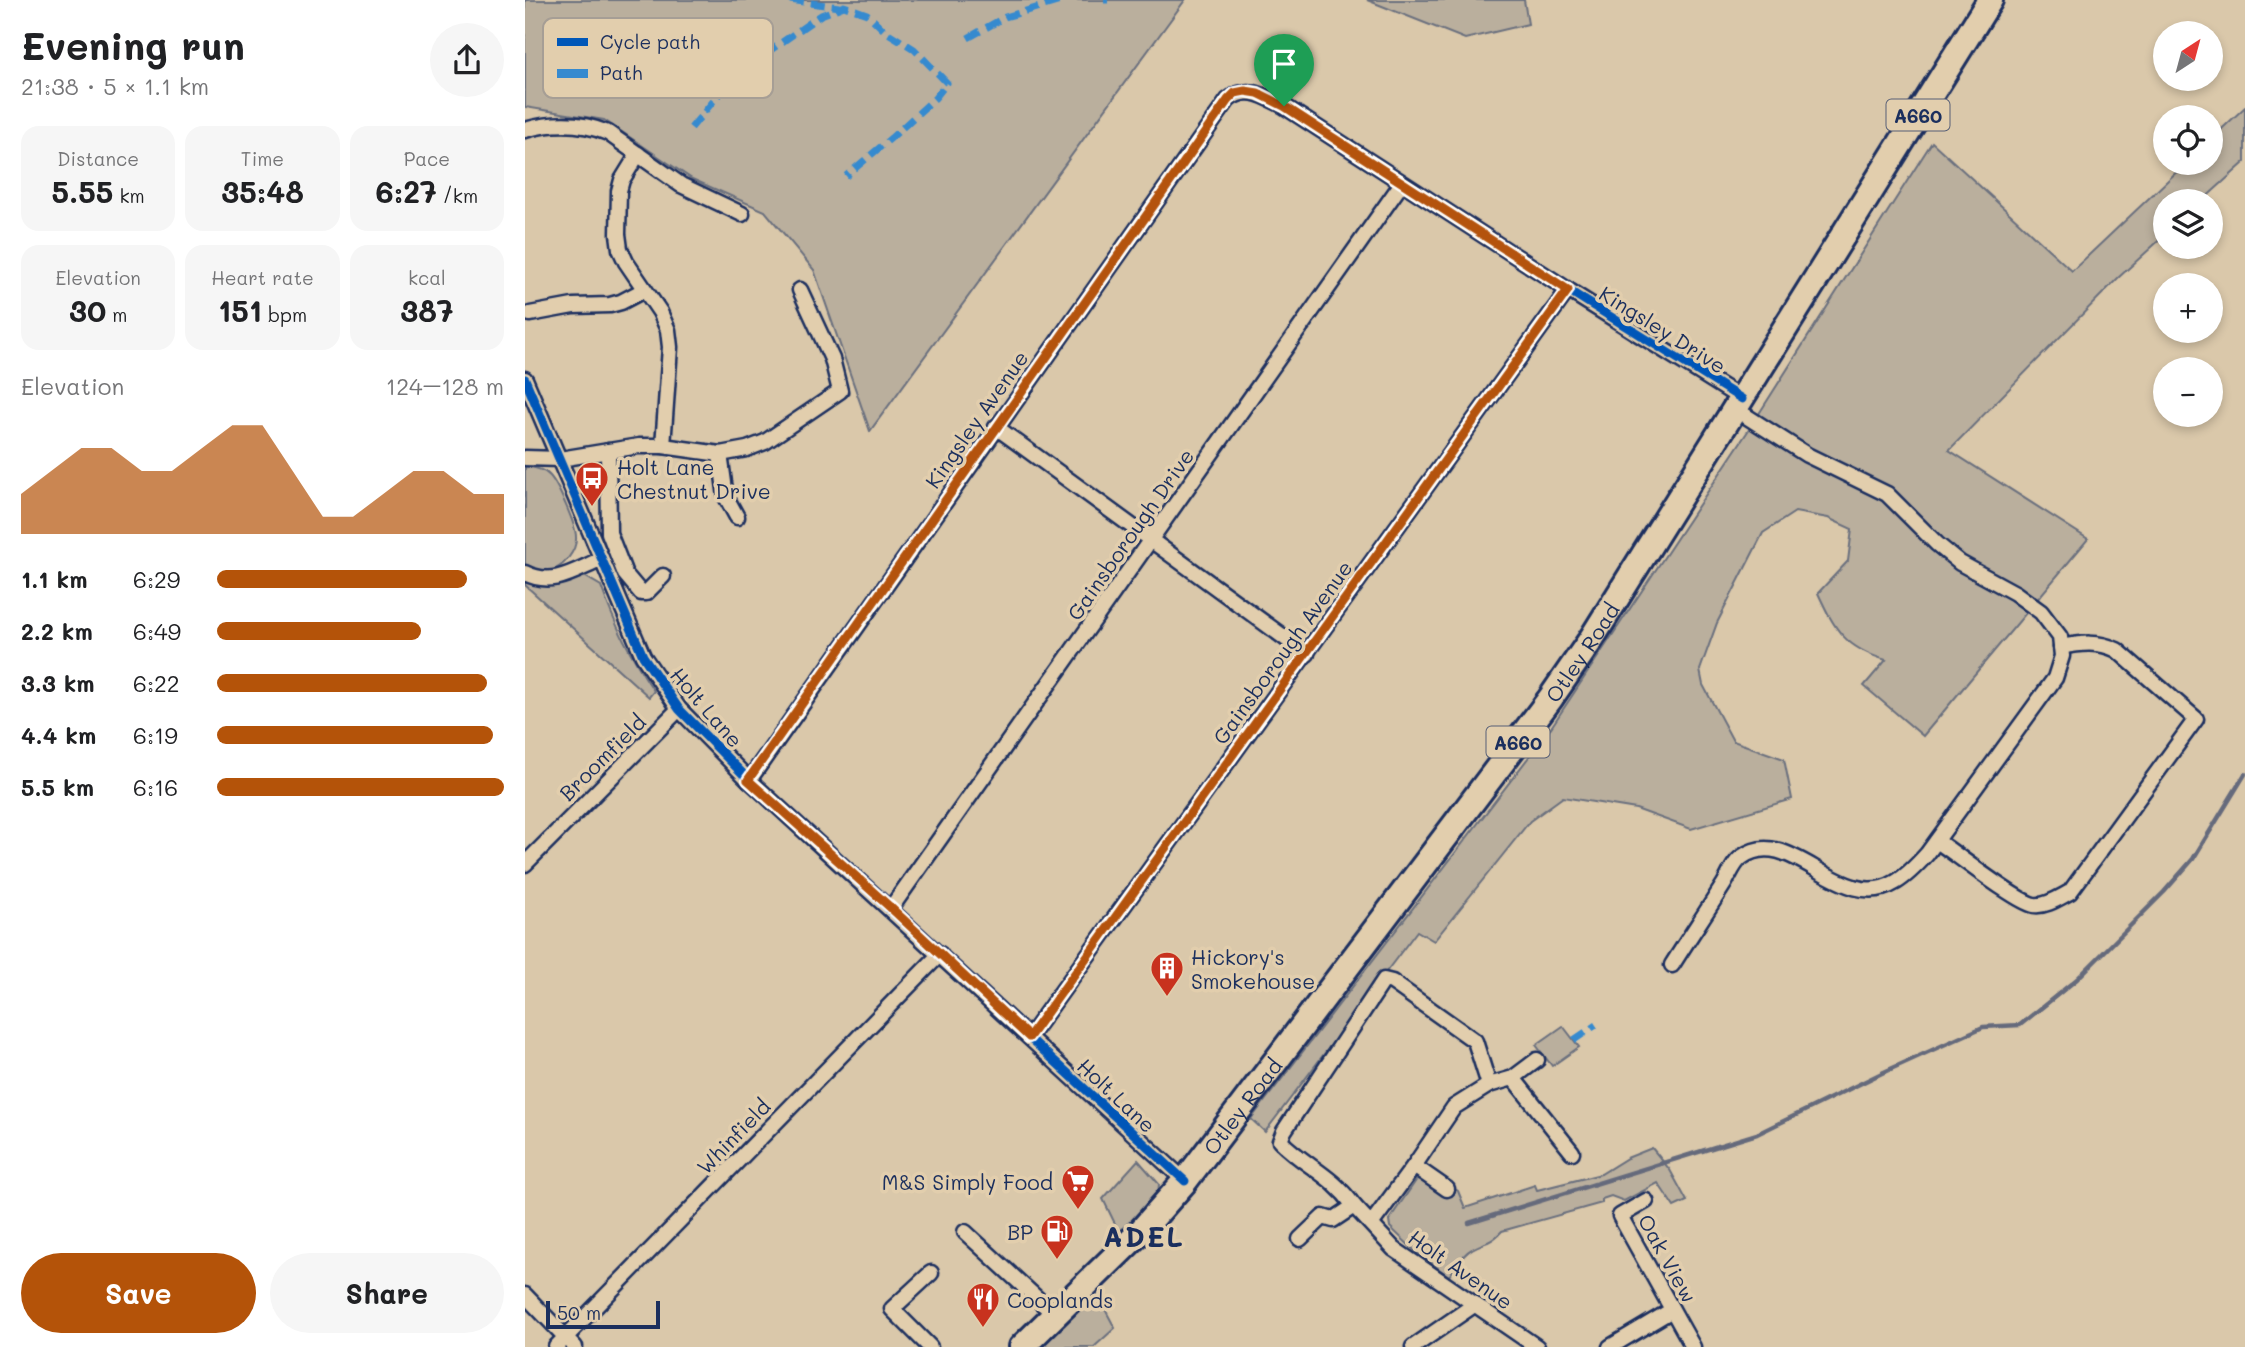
<!DOCTYPE html>
<html lang="en">
<head>
<meta charset="utf-8">
<style>
  :root { --surface:#fff; --page:#f6f6f6; --text:#202124; --muted:#757577; --accent:#b45309 }
  body { margin:0; font-family:Mali,sans-serif; background:var(--page); color:var(--text); height:100vh; display:flex; flex-direction:column; font-size:26px; white-space:nowrap }
  * { box-sizing:border-box; margin:0 }
  p { font-size:23px; color:var(--muted) }
  .icon { flex:none; width:38px; height:38px; fill:none; stroke:currentColor; stroke-width:2; stroke-linecap:round; stroke-linejoin:round }
  .map { position:relative; flex:1; overflow:hidden }
  .side { display:flex; flex-direction:column; background:var(--surface); width:525px }
  .side>* { flex:none }
  .needle { width:46px; rotate:36deg }
  .tools { position:absolute; left:1628px; top:21px; display:grid; gap:14px }
  .tools a { display:grid; place-items:center; width:70px; height:70px; border-radius:50%; background:var(--surface); box-shadow:0 4px 10px #0003; font-size:35px }
  .scale { position:absolute; left:21px; bottom:18px; width:114px; box-sizing:border-box; padding-left:7px; border:4px solid #1b2f5e; border-top:0; font-size:19px; line-height:24px; white-space:nowrap; color:#1b2f5e; -webkit-text-stroke:5px #e2cead; paint-order:stroke }
  .pin { position:absolute; display:grid; place-items:center; width:60px; height:60px; color:#fff; margin:-72px -30px; border-radius:50% 50% 50% 0; rotate:-45deg; box-shadow:0 0 7px #0007 }
  .pin .icon { rotate:45deg }
  .round { display:grid; place-items:center; flex:none; width:74px; height:74px; border-radius:37px; background:var(--page) }
  .summary { display:flex; align-items:center; justify-content:space-between; height:119px; padding:0 21px }
  h1 { font-size:38px; font-weight:700; line-height:52px }
  .figures { display:grid; grid-template-columns:repeat(3,1fr); gap:10px; height:119px; padding:7px 21px }
  .figures div { display:grid; align-content:center; border-radius:18px; background:var(--page); text-align:center }
  .figures b { font-size:30px; font-weight:700 }
  .figures small { font-size:19px; font-weight:400 }
  .figures p { font-size:19px }
  .chart { height:196px; padding:14px 21px }
  .chart p { display:flex; justify-content:space-between }
  .chart svg { width:100%; height:126px; margin-top:7px; fill:var(--accent); opacity:.7 }
  .primary-button { display:flex; gap:14px; margin-top:auto; padding:14px 21px }
  .primary-button a { flex:1; height:80px; border-radius:42px; background:var(--accent); color:#fff; font-size:28px; font-weight:700; line-height:80px; text-align:center }
  .primary-button a+a { background:var(--page); color:var(--text) }
  ul { padding:0 21px; list-style:none; font-size:23px }
  li { display:grid; grid-template-columns:112px 84px 1fr; align-items:center; height:52px }
  li i { height:18px; border-radius:9px; background:var(--accent) }
  main { display:flex; flex:1; min-height:0 }
  .map>svg:first-child { display:block }
  .green { fill:#baaf9d; stroke:#6a6f7e; stroke-width:2 }
  .lines { fill:none; stroke-linecap:round; stroke-linejoin:round }
  .stream { stroke:#656a7b; stroke-width:4.5 }
  .street-casing { stroke:#1b2f5e; stroke-width:19 }
  .highway-casing { stroke:#1b2f5e; stroke-width:30 }
  .street { stroke:#e2cead; stroke-width:14 }
  .highway { stroke:#e2cead; stroke-width:24 }
  .quiet { stroke:#368acf; stroke-width:7; stroke-dasharray:14 7; stroke-linecap:butt }
  .cycleway-casing { stroke:#e2cead; stroke-width:13 }
  .cycleway { stroke:#0057b8; stroke-width:9 }
  .route-casing { stroke:#fff; stroke-width:14 }
  .route { stroke:#b45309; stroke-width:9 }
  .labels { text-anchor:middle; dominant-baseline:central; stroke-width:7; stroke-linejoin:round; paint-order:stroke }
  .shield { fill:#e2cead; stroke:#575f76; stroke-width:2 }
  .shield-label { font-size:19px; font-weight:bold; fill:#1b2f5e }
  .street-label { font-size:21px; fill:#1b2f5e; stroke:#e2cead }
  .poi-label { font-size:21px; fill:#1b2f5e; stroke:#e2cead; text-anchor:start }
  .district-label { font-size:28px; font-weight:bold; letter-spacing:2px; fill:#1b2f5e; stroke:#e2cead }
  .key { fill:#e2cead; stroke:#a69e95; stroke-width:2 }
  .key-label { font-size:19px; fill:#1b2f5e }
</style>
</head>
<body>
<main>
<section class="side">
<div class="summary"><div><h1>Evening run</h1><p>21:38 · 5 × 1.1 km</p></div><a class="round"><svg class="icon" aria-label="share" viewBox="0 0 24 24"><path d="M12 15V3M7 8l5-5 5 5M5 13v7h14v-7"/></svg></a></div>
<div class="figures">
<div><p>Distance</p><b>5.55<small> km</small></b></div>
<div><p>Time</p><b>35:48</b></div>
<div><p>Pace</p><b>6:27<small> /km</small></b></div>
</div>
<div class="figures">
<div><p>Elevation</p><b>30<small> m</small></b></div>
<div><p>Heart rate</p><b>151<small> bpm</small></b></div>
<div><p>kcal</p><b>387</b></div>
</div>
<div class="chart"><p><span>Elevation</span>124–128 m</p>
<svg viewBox="0 0 160 44" preserveAspectRatio="none"><path d="M0 44V30L10 22L20 14L30 14L40 22L50 22L60 14L70 6L80 6L90 22L100 38L110 38L120 30L130 22L140 22L150 30L160 30V44z"/></svg>
</div>
<ul>
<li><b>1.1 km</b>6:29<i style="width:87%"></i></li>
<li><b>2.2 km</b>6:49<i style="width:71%"></i></li>
<li><b>3.3 km</b>6:22<i style="width:94%"></i></li>
<li><b>4.4 km</b>6:19<i style="width:96%"></i></li>
<li><b>5.5 km</b>6:16<i style="width:100%"></i></li>
</ul>
<div class="primary-button"><a>Save</a><a>Share</a></div>
</section>
<div class="map">
<svg width="1720" height="1347" viewBox="0 0 1720 1347">
  <rect width="100%" height="100%" fill="#dac8aa"/>
  <filter id="ink" filterUnits="userSpaceOnUse"><feTurbulence type="fractalNoise" baseFrequency=".0143" numOctaves="2"/><feDisplacementMap in="SourceGraphic" scale="14" xChannelSelector="R" yChannelSelector="G"/><feConvolveMatrix kernelMatrix="1 2 1 2 8 2 1 2 1" color-interpolation-filters="sRGB"/></filter>
  <g filter="url(#ink)">
    <g class="green">
      <path d="M0,0H660L345,431L289,270L240,211L167,179L79,120L0,107Z"/>
      <path d="M842,0H999L1003,24L940,39Z"/>
      <path d="M1720,107V162L1677,201H1640V235L1593,278L1424,450L1563,539L1398,736L1339,686L1361,660C1320,648 1310,630 1293,593L1323,561L1327,529L1303,518L1270,512L1238,533L1192,623L1175,670L1178,685L1208,741L1259,759L1267,799L1166,829L1111,809L1038,797L1005,821L909,941L892,931L740,1132L726,1119L1023,732L1223,431L1407,142L1547,271L1661,163H1685V140Z"/>
      <path d="M0,466C9,468 19,469 25,476C33,485 51,525 51,537C52,550 39,567 26,571C18,574 7,569 0,566Z"/>
      <path d="M49,576H59L76,586C89,624 106,657 129,691L124,697L0,585V581C22,589 28,586 49,576Z"/>
      <path d="M1038,1026L1054,1047L1027,1066L1011,1045Z"/>
      <path d="M1127,1148L1145,1170L1162,1201L1149,1207L1133,1183L1099,1201L1086,1196L1077,1199V1203L977,1231C964,1245 961,1241 947,1249C937,1254 931,1267 924,1276L893,1254L865,1227L864,1220L899,1169L933,1191L940,1208L1010,1185L1012,1190L1076,1174L1102,1158Z"/>
      <path d="M613,1160L634,1184L633,1195L594,1232L578,1199Z"/>
      <path d="M565,1281L590,1328L569,1347H497Z"/>
    </g>
    <g class="lines">
      <path class="stream" d="M944,1223L1232,1134L1359,1072L1458,1027L1495,1025L1552,979L1639,892L1668,859L1720,774"/>
      <defs>
        <g id="street">
          <path d="M0,130C28,122 56,122 83,133L156,185L217,214"/>
          <path d="M113,154L97,180L94,191L93,234L95,249L101,262L135,312L143,330L145,347L138,446"/>
          <path d="M5,314L48,306L85,305L96,302L119,290"/>
          <path d="M0,379L118,656L154,709L224,780L660,1181"/>
          <path d="M471,427L782,654"/>
          <path d="M83,451L84,533L100,574L116,593H121L138,576"/>
          <path d="M195,454L201,497L212,517"/>
          <path d="M0,458L35,459L114,446H138L195,454L222,449L240,442L315,391L307,359L275,290"/>
          <path d="M0,573C28,587 49,571 75,560"/>
          <path d="M224,780L664,155L703,100C722,84 739,96 759,106L1043,290L1217,399"/>
          <path d="M1412,841C1430,853 1492,902 1509,905C1521,907 1535,897 1545,892L1671,719L1592,650C1573,641 1557,643 1536,647"/>
          <path d="M0,864L154,709"/>
          <path d="M366,908L877,183"/>
          <path d="M1147,965C1164,938 1182,911 1199,884C1204,876 1209,862 1217,857C1265,822 1316,916 1371,882C1383,875 1393,864 1402,854L1530,678L1537,656L1535,637L1516,612L1490,593L1435,563L1412,544L1362,494L1282,455L1210,409"/>
          <path d="M504,1037L1043,290"/>
          <path d="M988,1078L1047,1152"/>
          <path d="M889,1166L922,1189"/>
          <path d="M1121,1201L1095,1216L1168,1347"/>
          <path d="M829,1206C806,1174 781,1167 755,1141L759,1131L859,980L867,982L950,1041L964,1085"/>
          <path d="M847,1223L889,1166L929,1107L964,1085L988,1078L1012,1060"/>
          <path d="M440,1232L530,1315"/>
          <path d="M775,1239L798,1217L808,1220L829,1206L869,1249L1012,1347"/>
          <path d="M0,1295L50,1347"/>
          <path d="M31,1347L415,954"/>
          <path d="M405,1347L367,1309L406,1273"/>
          <path d="M888,1347L949,1305"/>
          <path d="M1085,1347L1147,1310"/>
        </g>
        <g id="highway">
          <path id="s1" d="M497,1347L617,1230L660,1181L1025,699L1065,641L1465,0"/>
        </g>
      </defs>
      <use href="#street" class="street-casing"/>
      <use href="#highway" class="highway-casing"/>
      <use href="#street" class="street"/>
      <use href="#highway" class="highway"/>
      <g class="quiet">
        <path d="M265,0L314,7"/>
        <path d="M579,0H583"/>
        <path d="M443,38L480,17L539,0"/>
        <path d="M166,128L201,86L224,65L296,15L319,6L342,14L360,31L389,49L422,83L410,98L366,138L321,176"/>
        <path d="M1049,1040L1071,1025"/>
      </g>
      <defs>
        <g id="cycleway">
          <path d="M0,379L118,656L154,709L224,780L660,1181"/>
          <path d="M224,780L664,155L703,100C722,84 739,96 759,106L1043,290L1217,399"/>
        </g>
      </defs>
      <use href="#cycleway" class="cycleway-casing"/>
      <use href="#cycleway" class="cycleway"/>
    </g>
  </g>
  <g class="lines" filter="url(#ink)">
    <defs>
      <path id="route" d="M720,91L733,93L759,106L1043,290L504,1037L366,908L223,780L703,100L710,93Z"/>
    </defs>
    <use href="#route" class="route-casing"/>
    <use href="#route" class="route"/>
  </g>
  <defs>
    <symbol id="bus-pin" viewBox="-11 -11 22 30"><path d="M0 17L-7.5 6A9.5 9.5 0 1 1 7.5 6Z" fill="#c8321e" stroke="#e2cead"/><path d="M-5-6H5V4H4V6H2V4H-2V6H-4V4H-5ZM-3.5-4V0h7V-4ZM-3.5 1.2v1.5H-2V1.2ZM2 1.2v1.5H3.5V1.2Z" fill="#fff"/></symbol>
    <symbol id="building-pin" viewBox="-11 -11 22 30"><path d="M0 17L-7.5 6A9.5 9.5 0 1 1 7.5 6Z" fill="#c8321e" stroke="#e2cead"/><path d="M-4-6H4V6H1V3H-1V6H-4ZM-2.5-4.3h1.7v1.8h-1.7ZM.8-4.3h1.7v1.8H.8ZM-2.5-1h1.7V.8h-1.7ZM.8-1h1.7V.8H.8Z" fill="#fff"/></symbol>
    <symbol id="supermarket-pin" viewBox="-11 -11 22 30"><path d="M0 17L-7.5 6A9.5 9.5 0 1 1 7.5 6Z" fill="#c8321e" stroke="#e2cead"/><path d="M-6-5.5h2.5l.6 2H6L4.5 2H-2.5L-4.4-4H-6ZM-1.5 3.2a1.3 1.3 0 1 0 .1 0ZM3 3.2a1.3 1.3 0 1 0 .1 0Z" fill="#fff"/></symbol>
    <symbol id="fuel-pin" viewBox="-11 -11 22 30"><path d="M0 17L-7.5 6A9.5 9.5 0 1 1 7.5 6Z" fill="#c8321e" stroke="#e2cead"/><path d="M-5.5-6h7V0h2V4h1.3V-2.5L3-4.5l.8-.8L6-3V5H2.5V1h-1V6h-7ZM-4.2-4.7v3.2H.2V-4.7Z" fill="#fff"/></symbol>
    <symbol id="restaurant-pin" viewBox="-11 -11 22 30"><path d="M0 17L-7.5 6A9.5 9.5 0 1 1 7.5 6Z" fill="#c8321e" stroke="#e2cead"/><path d="M-5-6h1v4h1v-4h1v4h1v-4h1v5L-1.5 .5V6h-2V.5L-5-1ZM5-6V6H3V1.5H1.5Q1.5-4 5-6Z" fill="#fff"/></symbol>
  </defs>
  <g fill-rule="evenodd">
    <use href="#bus-pin" x="48" y="459" width="38" height="52"/>
    <use href="#building-pin" x="623" y="949" width="38" height="52"/>
    <use href="#supermarket-pin" x="534" y="1162" width="38" height="52"/>
    <use href="#fuel-pin" x="513" y="1212" width="38" height="52"/>
    <use href="#restaurant-pin" x="439" y="1280" width="38" height="52"/>
  </g>
  <g class="labels">
    <g class="shield">
      <rect x="1361.5" y="99.5" width="63" height="31" rx="5"/>
      <rect x="961.5" y="726.5" width="63" height="31" rx="5"/>
    </g>
    <g class="shield-label">
      <text x="1393" y="115">A660</text>
      <text x="993" y="742">A660</text>
    </g>
    <g class="street-label">
      <text transform="translate(1138 329) rotate(32)">Kingsley Drive</text>
      <text transform="translate(451 419) rotate(-55)">Kingsley Avenue</text>
      <text transform="translate(605 534) rotate(-55)">Gainsborough Drive</text>
      <text stroke="none"><textPath href="#s1" startOffset="894">Otley Road</textPath></text>
      <text transform="translate(757 652) rotate(-54)">Gainsborough Avenue</text>
      <text transform="translate(182 707) rotate(49)">Holt Lane</text>
      <text transform="translate(77 757) rotate(-45)">Broomfield</text>
      <text transform="translate(592 1095) rotate(43)">Holt Lane</text>
      <text stroke="none"><textPath href="#s1" startOffset="327">Otley Road</textPath></text>
      <text transform="translate(208 1136) rotate(-46)">Whinfield</text>
      <text transform="translate(1143 1258) rotate(61)">Oak View</text>
      <text transform="translate(936 1269) rotate(35)">Holt Avenue</text>
    </g>
    <g class="poi-label">
      <text x="92" y="466">Holt Lane<tspan x="92" dy="24">Chestnut Drive</tspan></text>
      <text x="666" y="956">Hickory's<tspan x="666" dy="24">Smokehouse</tspan></text>
      <text x="528" y="1181" text-anchor="end">M&amp;S Simply Food</text>
      <text x="508" y="1231" text-anchor="end">BP</text>
      <text x="482" y="1299">Cooplands</text>
    </g>
    <g class="district-label">
      <text x="619" y="1236">ADEL</text>
    </g>
  </g>
  <rect x="18" y="18" width="230" height="80" rx="10" class="key"/>
  <rect x="32" y="38" width="31" height="8" fill="#0057b8"/>
  <rect x="32" y="69" width="31" height="9" fill="#368acf"/>
  <g class="key-label">
    <text x="75" y="49">Cycle path</text>
    <text x="75" y="80">Path</text>
  </g>
</svg>
<div class="tools">
<a><svg class="needle" viewBox="-14 -14 28 28"><path d="M0-13l5 13h-10z" fill="#e53935"/><path d="M0 13l5-13h-10z" fill="#757577"/></svg></a>
<a><svg class="icon" aria-label="locate" viewBox="0 0 24 24"><circle cx="12" cy="12" r="6"/><path d="M12 2v4M12 18v4M2 12h4M18 12h4"/></svg></a>
<a><svg class="icon" aria-label="layers" viewBox="0 0 24 24"><path d="M12 4l9 5-9 5-9-5zM3 14l9 5 9-5"/></svg></a>
<a>+</a>
<a>−</a>
</div>
<div class="scale">50 m</div>
<div class="pin" style="left:759px;top:106px;background:#1e9e55"><svg class="icon" aria-label="arrive" viewBox="0 0 24 24"><path d="M6 21V4h12l-3 4 3 4H6"/></svg></div>
</div>
</main>
</body>
</html>
